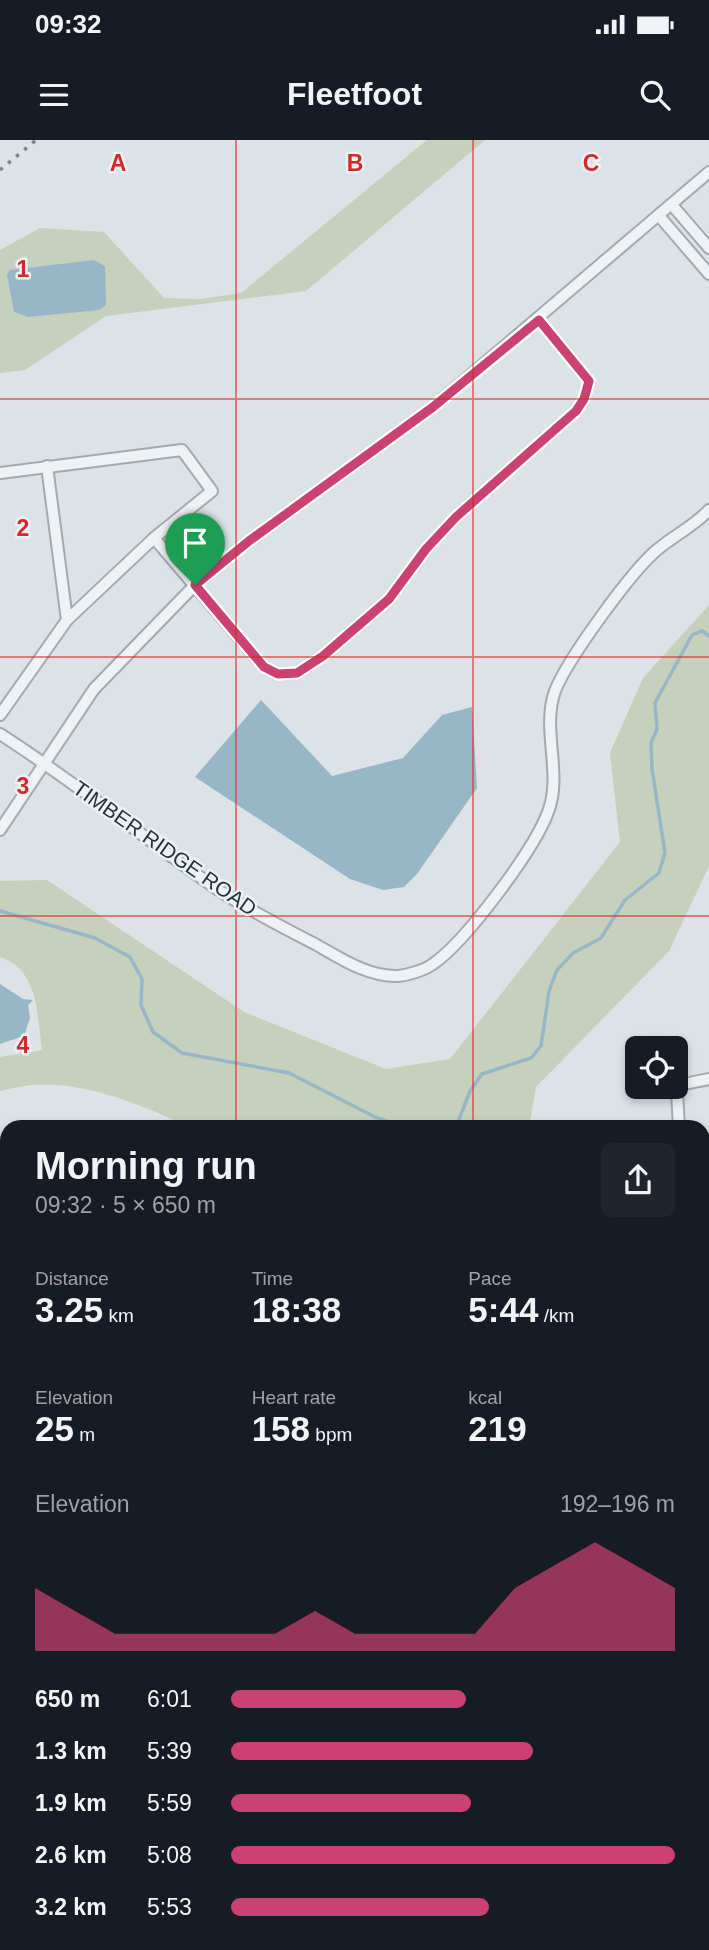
<!DOCTYPE html>
<html lang="en">
<head>
<meta charset="utf-8">
<style>
  :root { --surface:#171b24; --page:#20242c; --text:#f1f3f6; --muted:#9ea1a6; --accent:#cb4172 }
  body { margin:0; font-family:Arial,sans-serif; background:var(--page); color:var(--text); height:100vh; display:flex; flex-direction:column; font-size:26px; white-space:nowrap }
  * { box-sizing:border-box; margin:0 }
  p { font-size:23px; color:var(--muted) }
  .icon { flex:none; width:38px; height:38px; fill:none; stroke:currentColor; stroke-width:2; stroke-linecap:round; stroke-linejoin:round }
  .map { position:relative; flex:1; overflow:hidden }
  .sheet { position:absolute; left:0px; top:980px; width:710px; height:831px; display:flex; flex-direction:column; background:var(--surface); border-radius:21px 21px 0 0; box-shadow:0 4px 10px #0003 }
  .sheet>* { flex:none }
  .tools { position:absolute; left:625px; top:896px; display:grid; gap:14px }
  .tools a { display:grid; place-items:center; width:63px; height:63px; border-radius:10px; background:var(--surface); box-shadow:0 4px 10px #0003; font-size:35px }
  .pin { position:absolute; display:grid; place-items:center; width:60px; height:60px; color:#fff; margin:-72px -30px; border-radius:50% 50% 50% 0; rotate:-45deg; box-shadow:0 0 7px #0007 }
  .pin .icon { rotate:45deg }
  .round { display:grid; place-items:center; flex:none; width:74px; height:74px; border-radius:10px; background:var(--page) }
  .summary { display:flex; align-items:center; justify-content:space-between; height:119px; padding:0 35px }
  h1 { font-size:38px; font-weight:700; line-height:52px }
  .metrics { display:grid; grid-template-columns:repeat(3,1fr); gap:10px; height:119px; padding:7px 35px }
  .metrics div { display:grid; align-content:center }
  .metrics b { font-size:35px; font-weight:700 }
  .metrics small { font-size:19px; font-weight:400 }
  .metrics p { font-size:19px }
  .chart { height:196px; padding:14px 35px }
  .chart p { display:flex; justify-content:space-between }
  .chart svg { width:100%; height:126px; margin-top:7px; fill:var(--accent); opacity:.7 }
  ul { padding:0 35px; list-style:none; font-size:23px }
  li { display:grid; grid-template-columns:112px 84px 1fr; align-items:center; height:52px }
  li i { height:18px; border-radius:9px; background:var(--accent) }
  .status { display:flex; justify-content:space-between; align-items:center; height:49px; padding:0 35px; background:var(--surface); direction:ltr }
  .status svg { height:19px; fill:currentColor }
  header { display:flex; justify-content:space-between; align-items:center; height:91px; padding:0 35px; background:var(--surface); font-size:32px; font-weight:700 }
  .map>svg:first-child { display:block }
  .green { fill:#c6d0bd }
  .water { fill:#97b7c6 }
  .lines { fill:none; stroke-linecap:round; stroke-linejoin:round }
  .stream { stroke:#97b7c6; stroke-width:3.5 }
  .street-casing { stroke:#a2aab0; stroke-width:14 }
  .highway-casing { stroke:#84929c; stroke-width:24 }
  .street { stroke:#eff2f5; stroke-width:10 }
  .highway { stroke:#fff; stroke-width:21 }
  .rail { stroke:#76858f; stroke-width:3.5; stroke-dasharray:3.5 7; stroke-linecap:butt }
  .route-casing { stroke:#fff; stroke-width:14 }
  .route { stroke:#cb4172; stroke-width:9 }
  .grid { fill:none; stroke:#d62828; stroke-width:2; stroke-opacity:0.55 }
  .labels { text-anchor:middle; dominant-baseline:central; stroke-width:5; stroke-linejoin:round; paint-order:stroke }
  .street-label { font-size:21px; fill:#26333c; stroke:#ebf1f4 }
  .grid-label { font-size:23px; text-anchor:middle; font-weight:bold; fill:#d62828; stroke:#ebf1f4; stroke-width:5; stroke-linejoin:round; paint-order:stroke }
</style>
</head>
<body>
<div class="status"><b>09:32</b><svg viewBox="0 0 49 12"><path d="M0 12V9h3v3zM5 12V6h3v6zM10 12V3h3v9zM15 12V0h3v12zM26 1h20v11H26zM47 4h2v5h-2z"/></svg></div>
<header><svg class="icon" aria-label="menu" viewBox="0 0 24 24"><path d="M4 6h16M4 12h16M4 18h16"/></svg>Fleetfoot<svg class="icon" aria-label="search" viewBox="0 0 24 24"><circle cx="10" cy="10" r="6"/><path d="M15 15l6 6"/></svg></header>
<div class="map">
<svg width="709" height="1810" viewBox="0 0 709 1810">
  <rect width="100%" height="100%" fill="#dce2e6"/>
  <g class="green">
    <path d="M427,0H485L306,151L106,176L25,230L0,233V110L40,88L104,92L164,158L200,159L241,153Z"/>
    <path d="M709,465V726L669,811L536,947L529,987H189C131,960 65,932 0,951V917L42,910C37,876 39,829 0,817V741L47,740L244,872L386,929L450,919L620,702L610,613L643,538Z"/>
    <path d="M704,1417L709,1424V1745L704,1734Z"/>
    <path d="M110,1804H264V1810H111Z"/>
  </g>
  <g class="water">
    <path d="M94,120L105,126L106,165L99,170L28,177L14,172L7,134L10,130Z"/>
    <path d="M261,560L332,636L403,618L442,575L472,567L477,648L417,734L404,747L383,750L350,739L195,637Z"/>
    <path d="M0,844L23,859L33,860L28,865L30,878L24,896L0,904Z"/>
  </g>
  <g class="lines">
    <g class="stream">
      <path d="M0,771L95,798L130,817L142,839L141,865L153,892L182,913L289,933L375,977L403,987"/>
      <path d="M456,987L470,951L482,934L531,918L541,906L549,851L557,830L573,813L601,798L625,760L659,733L665,713L652,629L651,603L657,589L655,563L692,495L702,491L709,496"/>
      <path d="M704,1563L709,1581"/>
    </g>
    <defs>
      <g id="street">
        <path d="M672,65L709,108"/>
        <path d="M660,77L709,134"/>
        <path d="M47,326L67,480"/>
        <path d="M0,333L182,310L212,351L154,398L67,480L0,575"/>
        <path d="M154,398L264,527L278,534L297,533L323,516L389,459L426,409L456,377L576,271L584,259L589,241L539,180"/>
        <path d="M0,594C75,642 144,698 217,749C248,770 282,787 315,804C340,818 368,837 398,836C408,835 425,830 433,824C466,801 534,710 548,672C563,634 541,589 555,551C567,520 632,430 658,409C675,395 694,386 709,370"/>
        <path d="M0,690L94,549L195,445L249,401L433,267L709,32"/>
        <path d="M679,987L677,952L684,944L709,939"/>
        <path d="M704,1066H709"/>
        <path d="M0,1366L7,1381"/>
        <path d="M0,1455L7,1472"/>
        <path d="M81,1804L82,1810"/>
      </g>
      <g id="highway">
        <path d="M704,1298L709,1295"/>
        <path d="M704,1333L709,1329"/>
        <path d="M704,1372H709"/>
        <path d="M0,1725L7,1719"/>
        <path d="M0,1759L7,1754"/>
      </g>
    </defs>
    <use href="#street" class="street-casing"/>
    <use href="#highway" class="highway-casing"/>
    <use href="#street" class="street"/>
    <use href="#highway" class="highway"/>
    <path class="rail" d="M0,30L36,0"/>
  </g>
  <g class="lines">
    <defs>
      <path id="route" d="M539,180L589,241L584,259L576,271L456,377L426,409L389,459L323,516L297,533L278,534L264,527L195,445L249,401L433,267Z"/>
    </defs>
    <use href="#route" class="route-casing"/>
    <use href="#route" class="route"/>
  </g>
  <path class="grid" d="M236,0V987M473,0V987M0,259H709M0,517H709M0,776H709M0,1034H7M704,1034H709M0,1293H7M704,1293H709M0,1551H7M704,1551H709M236,1804V1810M473,1804V1810"/>
  <g class="labels">
    <g class="street-label">
      <text transform="translate(165 708) rotate(35)">TIMBER RIDGE ROAD</text>
    </g>
  </g>
  <g class="grid-label">
    <text x="118" y="31">A</text>
    <text x="355" y="31">B</text>
    <text x="591" y="31">C</text>
    <text x="23" y="137">1</text>
    <text x="23" y="396">2</text>
    <text x="23" y="654">3</text>
    <text x="23" y="913">4</text>
  </g>
</svg>
<div class="tools">
<a><svg class="icon" aria-label="locate" viewBox="0 0 24 24"><circle cx="12" cy="12" r="6"/><path d="M12 2v4M12 18v4M2 12h4M18 12h4"/></svg></a>
</div>
<div class="pin" style="left:195px;top:445px;background:#1e9e55"><svg class="icon" aria-label="arrive" viewBox="0 0 24 24"><path d="M6 21V4h12l-3 4 3 4H6"/></svg></div>
<section class="sheet">
<div class="summary"><div><h1>Morning run</h1><p>09:32 · 5 × 650 m</p></div><a class="round"><svg class="icon" aria-label="share" viewBox="0 0 24 24"><path d="M12 15V3M7 8l5-5 5 5M5 13v7h14v-7"/></svg></a></div>
<div class="metrics">
<div><p>Distance</p><b>3.25<small> km</small></b></div>
<div><p>Time</p><b>18:38</b></div>
<div><p>Pace</p><b>5:44<small> /km</small></b></div>
</div>
<div class="metrics">
<div><p>Elevation</p><b>25<small> m</small></b></div>
<div><p>Heart rate</p><b>158<small> bpm</small></b></div>
<div><p>kcal</p><b>219</b></div>
</div>
<div class="chart"><p><span>Elevation</span>192–196 m</p>
<svg viewBox="0 0 160 44" preserveAspectRatio="none"><path d="M0 44V22L10 30L20 38L30 38L40 38L50 38L60 38L70 30L80 38L90 38L100 38L110 38L120 22L130 14L140 6L150 14L160 22V44z"/></svg>
</div>
<ul>
<li><b>650 m</b>6:01<i style="width:53%"></i></li>
<li><b>1.3 km</b>5:39<i style="width:68%"></i></li>
<li><b>1.9 km</b>5:59<i style="width:54%"></i></li>
<li><b>2.6 km</b>5:08<i style="width:100%"></i></li>
<li><b>3.2 km</b>5:53<i style="width:58%"></i></li>
</ul>
</section>
</div>
</body>
</html>
